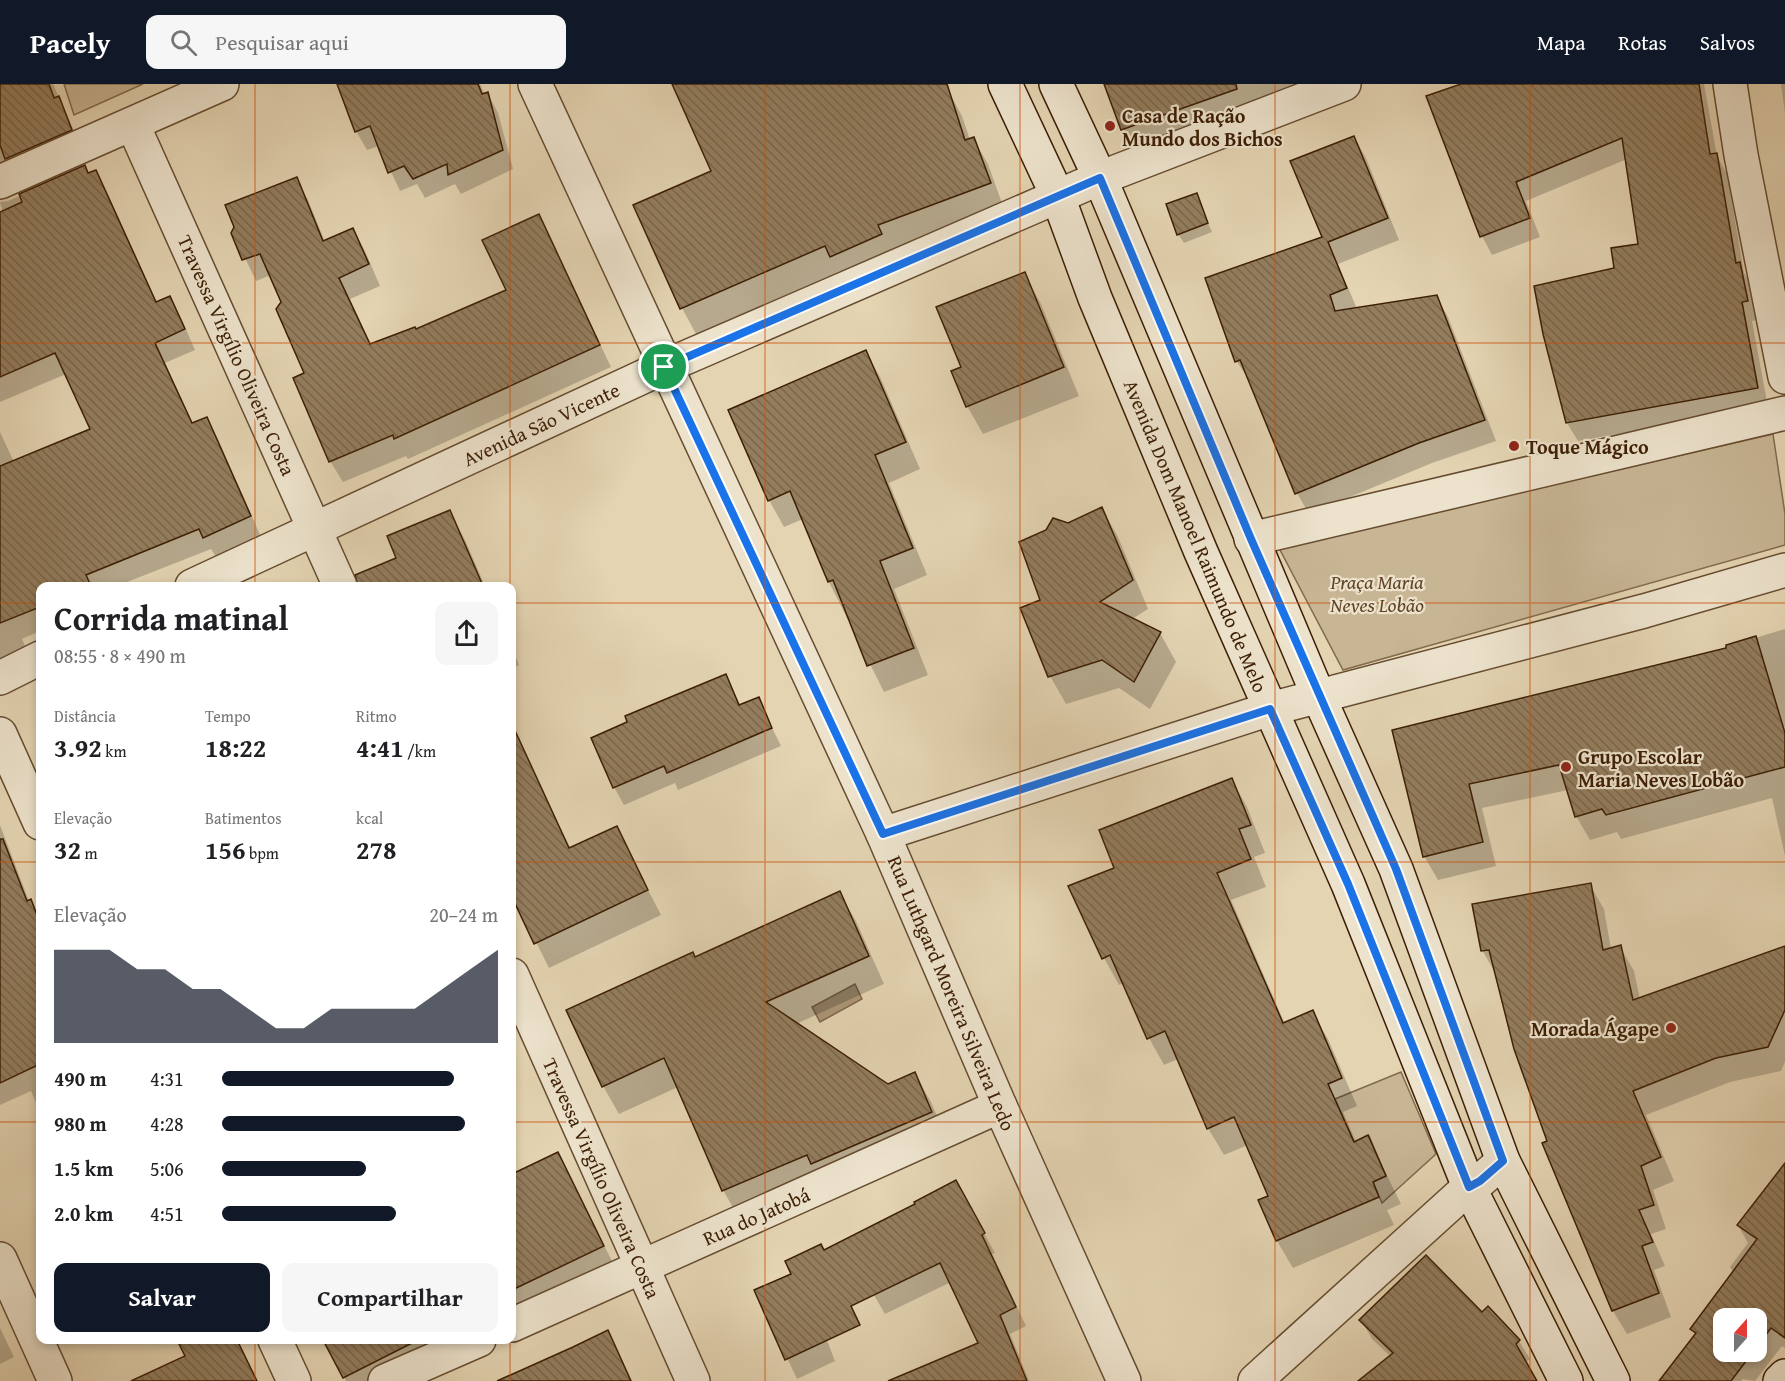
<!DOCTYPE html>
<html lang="pt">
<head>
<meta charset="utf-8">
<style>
  :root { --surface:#fff; --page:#f6f6f6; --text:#202124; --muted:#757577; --accent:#111827 }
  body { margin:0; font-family:"Gentium Book Plus",serif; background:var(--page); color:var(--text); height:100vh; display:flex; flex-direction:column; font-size:22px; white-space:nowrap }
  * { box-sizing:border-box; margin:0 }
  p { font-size:20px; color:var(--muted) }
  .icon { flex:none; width:33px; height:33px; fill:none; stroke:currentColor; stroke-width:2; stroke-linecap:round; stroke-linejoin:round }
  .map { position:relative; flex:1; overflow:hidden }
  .panel { position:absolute; left:36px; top:498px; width:480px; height:762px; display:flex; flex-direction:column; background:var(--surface); border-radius:12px; box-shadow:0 3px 9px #0003 }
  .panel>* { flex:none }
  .needle { width:39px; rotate:21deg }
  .buttons { position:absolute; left:1713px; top:1224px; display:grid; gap:12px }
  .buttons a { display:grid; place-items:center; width:54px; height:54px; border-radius:12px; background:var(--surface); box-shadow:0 3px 9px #0003; font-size:30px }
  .pin { position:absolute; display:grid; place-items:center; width:51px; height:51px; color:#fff; margin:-26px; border:3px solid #fff; border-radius:50%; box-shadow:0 2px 6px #0007 }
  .round { display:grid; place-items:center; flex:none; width:63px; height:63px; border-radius:12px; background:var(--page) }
  .overview { display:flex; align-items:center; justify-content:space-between; height:102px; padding:0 18px }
  h1 { font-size:33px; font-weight:700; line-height:45px }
  .figures { display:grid; grid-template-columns:repeat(3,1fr); gap:9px; height:102px; padding:6px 18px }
  .figures div { display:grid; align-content:center }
  .figures b { font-size:26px; font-weight:700 }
  .figures small { font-size:16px; font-weight:400 }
  .figures p { font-size:16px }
  .chart { height:168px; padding:12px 18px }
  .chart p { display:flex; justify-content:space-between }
  .chart svg { width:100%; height:108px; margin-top:6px; fill:var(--accent); opacity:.7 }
  .primary-button { display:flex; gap:12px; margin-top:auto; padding:12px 18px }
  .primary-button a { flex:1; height:69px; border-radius:12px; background:var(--accent); color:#fff; font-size:24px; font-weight:700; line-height:69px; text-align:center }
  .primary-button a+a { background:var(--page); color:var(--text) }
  ul { padding:0 18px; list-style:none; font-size:20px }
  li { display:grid; grid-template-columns:96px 72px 1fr; align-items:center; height:45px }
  li i { height:15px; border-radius:8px; background:var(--accent) }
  header { display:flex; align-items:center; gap:36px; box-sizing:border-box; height:84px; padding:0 30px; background:var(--accent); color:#fff }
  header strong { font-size:28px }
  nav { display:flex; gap:33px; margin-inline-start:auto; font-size:21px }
  .search { width:420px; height:54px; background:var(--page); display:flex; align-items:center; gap:15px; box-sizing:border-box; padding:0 21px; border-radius:12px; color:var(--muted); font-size:22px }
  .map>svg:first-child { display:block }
  .green { fill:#c7b594; stroke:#826a4c; stroke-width:1.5 }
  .water { fill:#ab9677; stroke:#7f6649; stroke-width:1.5 }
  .shadow { fill:#0003; fill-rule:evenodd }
  .building { fill:url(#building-back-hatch); stroke:#3c1e04; stroke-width:1.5 }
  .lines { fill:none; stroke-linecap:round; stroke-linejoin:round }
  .minor-casing { stroke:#664c30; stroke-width:36 }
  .tertiary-casing { stroke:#664c30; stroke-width:36 }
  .secondary-casing { stroke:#3c1e04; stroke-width:36 }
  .minor { stroke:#ede3cd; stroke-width:33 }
  .tertiary { stroke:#ede3cd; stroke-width:33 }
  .secondary { stroke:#ede3cd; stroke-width:33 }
  .route-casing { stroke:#fff; stroke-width:12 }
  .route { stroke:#1a73e8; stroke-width:8 }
  .grid { fill:none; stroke:#ce500b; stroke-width:1.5; stroke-opacity:0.55 }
  .poi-dot { fill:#8f2418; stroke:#ede3cd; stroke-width:2 }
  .labels { text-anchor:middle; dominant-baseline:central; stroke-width:4.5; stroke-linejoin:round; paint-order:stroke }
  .poi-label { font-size:20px; font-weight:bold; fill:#3c1e04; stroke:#ede3cd; text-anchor:start }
  .street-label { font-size:20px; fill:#3c1e04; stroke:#ede3cd }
  .park-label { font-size:20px; font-style:italic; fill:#5f4428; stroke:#ede3cd }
</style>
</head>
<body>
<header>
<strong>Pacely</strong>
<div class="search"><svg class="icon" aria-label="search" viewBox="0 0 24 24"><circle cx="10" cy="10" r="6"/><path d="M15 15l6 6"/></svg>Pesquisar aqui</div>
<nav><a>Mapa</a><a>Rotas</a><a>Salvos</a></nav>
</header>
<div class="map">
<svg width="1785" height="1297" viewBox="0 0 1785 1297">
  <defs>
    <pattern id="building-back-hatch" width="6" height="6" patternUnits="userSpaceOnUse" patternTransform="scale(1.5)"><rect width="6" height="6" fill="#937d5e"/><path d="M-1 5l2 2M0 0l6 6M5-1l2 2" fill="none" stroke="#79664b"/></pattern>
  </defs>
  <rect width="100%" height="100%" fill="#e4d4b2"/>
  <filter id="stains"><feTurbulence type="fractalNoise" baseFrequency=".00333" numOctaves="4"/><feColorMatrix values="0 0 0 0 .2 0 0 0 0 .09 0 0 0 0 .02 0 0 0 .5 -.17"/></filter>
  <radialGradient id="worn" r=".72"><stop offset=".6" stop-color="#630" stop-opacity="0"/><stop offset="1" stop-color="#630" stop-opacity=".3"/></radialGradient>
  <g class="green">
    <path d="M64,0H143L74,31Z"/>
    <path d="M1773,350L1785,430V461L1343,586L1279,464Z"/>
    <path d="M1401,988L1436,1070L1382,1119L1373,1098L1386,1092L1369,1052L1354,1058L1335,1015Z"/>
  </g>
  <path class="water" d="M855,900L862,915L820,938L812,923Z"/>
  <g class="shadow">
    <path d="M0,0H53L84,69L0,108Z"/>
    <path d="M347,0H480L485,11L488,10L498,29L513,85L461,110L455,100L425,114L417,100L400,107L379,62L367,66L356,47Z"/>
    <path d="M673,0H890L948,6L962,32L970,56L973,55L988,80L1004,125L846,197L840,187L696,250L682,224L635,122L713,88Z"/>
    <path d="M1104,0H1293L1220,31L1132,62Z"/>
    <path d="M1466,0H1704L1717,72L1727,90L1744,189L1750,198L1757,236L1752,237L1768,323L1578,357L1567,339L1615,186L1640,161L1627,75L1526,117L1540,153L1492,171L1482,152Z"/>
    <path d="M1781,0H1785V30Z"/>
    <path d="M1354,53L1366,74L1399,156L1338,180L1357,225L1436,212L1448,233L1496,357L1432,379L1309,430L1297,409L1250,297L1237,278L1207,195L1324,153Z"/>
    <path d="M85,83L89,90L95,88L107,108L157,219L169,214L181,234L195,266L165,279L193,340L207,334L218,355L261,453L216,473L211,465L117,502H40V547L22,555L27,566L0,576V348L14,378L92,346L66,290L0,318V130L3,128L0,118L8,117Z"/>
    <path d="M296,95L308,116L325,158L353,146L365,167L380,202L350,215L371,261L415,247L508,207L538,131L611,283L408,375L406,372L343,398L330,377L283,218L271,191L256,197L233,149Z"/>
    <path d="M1196,111L1212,148L1184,159L1178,150Z"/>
    <path d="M1024,190L1040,218L1079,312L983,350L967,322L963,284Z"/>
    <path d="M866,268L881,295L920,385L889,399L927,491L894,505L928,591L884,608L829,498L803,435L784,443L769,416Z"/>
    <path d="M1102,425L1118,453L1148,525L1132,535L1160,549L1176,578L1150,625L1119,604L1066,620L1050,592L1042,517L1068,441Z"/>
    <path d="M449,428L465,456L485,502H383L375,484L398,474Z"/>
    <path d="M1785,545V772L1772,714L1621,755L1617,748L1590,756L1576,732L1568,706L1482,724L1496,782L1438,796L1424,772L1393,647L1728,565V562Z"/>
    <path d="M512,563L519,581L512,584Z"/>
    <path d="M725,592L741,622L758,615L781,662L678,706L675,699L624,721L614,703Z"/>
    <path d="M529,681L571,765L616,744L661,831L549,884L512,810V689Z"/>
    <path d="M1232,696L1247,723L1265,769L1254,773L1266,803L1231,816L1285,940L1312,928L1328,955L1357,1022L1343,1028L1356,1058L1368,1053L1401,1120L1387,1126L1394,1141L1293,1184L1277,1157L1260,1117L1270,1112L1248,1061L1224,1071L1208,1044L1178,975L1164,981L1149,954L1124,899L1119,901L1104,874L1071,803L1116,785Z"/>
    <path d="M0,741L29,817L40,835V1028L31,1007L0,1021Z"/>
    <path d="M1590,801L1604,825L1611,865L1620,863L1634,887L1640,915L1785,863V978L1781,987L1730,998L1646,1031L1674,1097L1653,1106L1666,1145L1651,1150L1665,1182L1654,1186L1671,1233L1627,1250L1613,1227L1549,1058L1496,890L1482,866Z"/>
    <path d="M839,809L856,837L884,900L796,940L888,1001L915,990L931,1018L947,1056L739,1134L723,1106L678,1003L619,1030L603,1002L695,874Z"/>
    <path d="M558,1070L614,1181L512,1228V1092Z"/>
    <path d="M1785,1082V1264L1782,1262L1755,1297L1743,1295L1741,1297H1661L1696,1252L1691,1245L1734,1189L1730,1183L1748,1159L1738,1141ZM1724,1234H1756V1268H1724Z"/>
    <path d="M966,1117L995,1169L992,1170L1026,1242L1010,1250L1029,1297H909L980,1260L951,1198L885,1230L874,1211Z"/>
    <path d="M756,1207L808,1208L835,1277L797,1295Z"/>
    <path d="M1482,1230L1519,1257L1530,1275L1525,1279L1536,1297H1402L1391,1273L1372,1255L1361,1236Z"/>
    <path d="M0,1244L14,1273L0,1280Z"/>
    <path d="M607,1248L632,1297H524Z"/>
    <path d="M179,1256H238L257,1297H135L187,1273Z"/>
    <path d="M325,1256H457L384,1297H346Z"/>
  </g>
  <g class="building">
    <path d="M0,0H49L54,14L59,12L72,46L5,75L0,61Z"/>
    <path d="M337,0H478L482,10L488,8L503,66L448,91L447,80L413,95L404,82L388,89L370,42L355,48Z"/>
    <path d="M672,0H947L965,56L974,53L991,99L878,141L882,150L830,173L825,162L680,225L633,121L711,87Z"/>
    <path d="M1104,0H1236L1237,5L1121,46Z"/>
    <path d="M1461,0H1699L1710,70L1717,69L1736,179L1740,178L1748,217L1742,218L1758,304L1566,339L1543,250L1534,202L1614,184L1611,164L1638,160L1622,54L1516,98L1530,134L1480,153L1426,12Z"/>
    <path d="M1354,52L1388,134L1328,158L1347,204L1330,211L1335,227L1437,211L1485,336L1419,359L1295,410L1240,276L1235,278L1205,194L1322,153L1290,77Z"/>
    <path d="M85,81L88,89L96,86L156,218L170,212L185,245L155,259L192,339L207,333L251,432L203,454L199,445L86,491L91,502H40V523L0,539V382L90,345L55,269L0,293V128L22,118L19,110Z"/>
    <path d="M297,93L323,157L353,144L369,180L339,194L370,260L415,243L416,245L506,206L482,156L539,130L600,261L394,355L393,351L329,378L293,294L304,289L276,225L281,218L260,170L242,176L231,149L234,143L225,121Z"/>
    <path d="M1197,109L1208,139L1177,151L1166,120Z"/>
    <path d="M1025,188L1064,283L966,323L951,287L961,283L936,223Z"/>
    <path d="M866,266L906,358L875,371L913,464L880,477L914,564L867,582L833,496L828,498L790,407L768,417L728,326Z"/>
    <path d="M1102,423L1133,496L1100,518L1161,548L1134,598L1102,576L1048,593L1020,524L1040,516L1019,458L1046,446L1053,434L1068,439Z"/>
    <path d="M450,426L483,502H358L355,491L396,474L387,452Z"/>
    <path d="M1756,552L1785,649V683L1606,731L1602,725L1575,733L1559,681L1469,700L1483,758L1423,773L1392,646L1726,564V561Z"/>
    <path d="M726,590L739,621L759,613L772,644L667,689L664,682L613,704L591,654L627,638L625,632Z"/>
    <path d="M512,640L569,764L617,742L648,806L534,860L512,813Z"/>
    <path d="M1232,694L1251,741L1239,745L1251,775L1217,789L1283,939L1313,926L1342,994L1328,1000L1354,1058L1368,1051L1386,1092L1373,1098L1379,1113L1276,1157L1258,1116L1268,1112L1234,1033L1207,1045L1165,947L1147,955L1110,871L1102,875L1068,802L1114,784L1099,746Z"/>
    <path d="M0,755H3L27,817L31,815L40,839V980L0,999Z"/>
    <path d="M1591,799L1603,866L1621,861L1633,916L1785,862V926L1768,963L1716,974L1633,1007L1661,1073L1641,1082L1654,1121L1639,1126L1653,1158L1642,1162L1659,1209L1612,1227L1542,1059L1547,1057L1514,965L1489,866L1481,867L1472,820Z"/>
    <path d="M840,807L869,872L766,918L888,1000L915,988L932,1028L811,1080L807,1071L722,1107L664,974L602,1003L566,926L693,868L695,873Z"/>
    <path d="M558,1068L604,1162L512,1206V1090Z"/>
    <path d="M1785,1079V1254L1771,1244L1756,1264V1234H1724V1268H1753L1731,1297H1659L1696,1249L1690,1245L1757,1155L1737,1141Z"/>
    <path d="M956,1096L985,1149L982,1151L1016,1223L1000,1231L1027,1297H888L978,1259L940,1179L851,1222L860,1241L785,1276L754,1206L791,1190L785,1177L821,1160L824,1166L915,1120L914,1118Z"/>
    <path d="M1426,1171L1482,1228L1488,1222L1520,1256L1516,1260L1537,1297H1358L1393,1269L1359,1236Z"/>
    <path d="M608,1246L631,1297H497L573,1263Z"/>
    <path d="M177,1256H237L257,1297H131L185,1272Z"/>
    <path d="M323,1256H418L343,1294Z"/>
  </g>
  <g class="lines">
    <defs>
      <g id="minor">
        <path d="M535,0L883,750L1000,1022L1124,1297"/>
        <path d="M1730,0L1741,71L1785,293"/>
        <path d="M133,41L340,502"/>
        <path d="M0,98L222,0"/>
        <path d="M1251,455L1785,329"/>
        <path d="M192,502L664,283L1100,94L1344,0"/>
        <path d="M0,594L40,574"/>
        <path d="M0,650L40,739"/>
        <path d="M883,750L1270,625"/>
        <path d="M512,891L693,1297"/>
        <path d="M0,1175L55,1297"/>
        <path d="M512,1241L1000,1022"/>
        <path d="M275,1256L294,1297"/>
        <path d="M385,1297L479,1256"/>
        <path d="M1255,1297L1469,1103L1480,1097L1503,1077"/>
      </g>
      <path id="tertiary" d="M1270,625L1644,527L1785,486"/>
      <g id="secondary">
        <path d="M1005,0L1058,113L1095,214L1201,468L1348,800L1469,1103L1566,1297"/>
        <path d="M1056,0L1100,94L1318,611L1396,785L1503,1077L1613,1297"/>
        <path d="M1780,1297L1785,1292"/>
      </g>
    </defs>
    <use href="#minor" class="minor-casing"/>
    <use href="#tertiary" class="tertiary-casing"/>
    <use href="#secondary" class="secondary-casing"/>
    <use href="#minor" class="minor"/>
    <use href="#tertiary" class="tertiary"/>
    <use href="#secondary" class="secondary"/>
  </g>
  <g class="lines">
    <defs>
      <path id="route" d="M1100,94L1251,455L1396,785L1503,1077L1480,1097L1469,1103L1348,800L1270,625L883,750L664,283Z"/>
    </defs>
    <use href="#route" class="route-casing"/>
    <use href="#route" class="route"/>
  </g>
  <path class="grid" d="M255,0V502M510,0V502M765,0V1297M1020,0V1297M1275,0V1297M1530,0V1297M0,259H1785M0,519H40M512,519H1785M0,778H40M512,778H1785M0,1038H40M512,1038H1785M255,1256V1297M510,1256V1297"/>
  <g class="poi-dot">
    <circle cx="1110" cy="42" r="6"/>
    <circle cx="1514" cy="362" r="6"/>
    <circle cx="1566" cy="683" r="6"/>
    <circle cx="1671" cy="944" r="6"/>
  </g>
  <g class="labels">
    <g class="poi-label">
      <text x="1122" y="31">Casa de Ração<tspan x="1122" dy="23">Mundo dos Bichos</tspan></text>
      <text x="1526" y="362">Toque Mágico</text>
      <text x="1578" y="672">Grupo Escolar<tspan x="1578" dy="23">Maria Neves Lobão</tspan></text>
      <text x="1659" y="944" text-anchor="end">Morada Ágape</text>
    </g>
    <g class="street-label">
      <text transform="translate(237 271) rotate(66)">Travessa Virgílio Oliveira Costa</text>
      <text transform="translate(541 340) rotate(-25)">Avenida São Vicente</text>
      <text transform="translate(1196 452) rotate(67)">Avenida Dom Manoel Raimundo de Melo</text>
      <text transform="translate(952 909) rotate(67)">Rua Luthgard Moreira Silveira Ledo</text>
      <text transform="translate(602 1094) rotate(66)">Travessa Virgílio Oliveira Costa</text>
      <text transform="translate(756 1132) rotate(-24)">Rua do Jatobá</text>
    </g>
    <g class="park-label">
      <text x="1377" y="497">Praça Maria<tspan x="1377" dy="23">Neves Lobão</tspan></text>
    </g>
  </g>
  <rect width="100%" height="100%" filter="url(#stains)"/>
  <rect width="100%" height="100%" fill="url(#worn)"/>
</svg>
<div class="buttons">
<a><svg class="needle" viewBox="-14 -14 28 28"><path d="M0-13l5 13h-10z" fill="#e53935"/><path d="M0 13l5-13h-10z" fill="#757577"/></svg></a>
</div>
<div class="pin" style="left:664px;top:283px;background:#1e9e55"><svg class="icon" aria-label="arrive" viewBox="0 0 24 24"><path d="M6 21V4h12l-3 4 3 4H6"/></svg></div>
<section class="panel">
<div class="overview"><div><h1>Corrida matinal</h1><p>08:55 · 8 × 490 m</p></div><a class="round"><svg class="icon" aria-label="share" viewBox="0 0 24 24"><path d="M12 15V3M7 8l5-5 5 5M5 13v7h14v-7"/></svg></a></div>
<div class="figures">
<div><p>Distância</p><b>3.92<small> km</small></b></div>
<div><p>Tempo</p><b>18:22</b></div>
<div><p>Ritmo</p><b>4:41<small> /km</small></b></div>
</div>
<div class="figures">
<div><p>Elevação</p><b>32<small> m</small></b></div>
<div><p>Batimentos</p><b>156<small> bpm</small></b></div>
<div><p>kcal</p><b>278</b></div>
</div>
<div class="chart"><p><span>Elevação</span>20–24 m</p>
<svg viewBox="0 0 160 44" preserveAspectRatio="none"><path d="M0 44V6L10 6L20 6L30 14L40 14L50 22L60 22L70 30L80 38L90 38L100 30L110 30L120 30L130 30L140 22L150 14L160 6V44z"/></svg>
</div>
<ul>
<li><b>490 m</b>4:31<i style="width:84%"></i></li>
<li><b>980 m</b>4:28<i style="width:88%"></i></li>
<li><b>1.5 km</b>5:06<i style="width:52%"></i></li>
<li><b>2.0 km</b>4:51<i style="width:63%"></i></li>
</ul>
<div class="primary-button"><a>Salvar</a><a>Compartilhar</a></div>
</section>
</div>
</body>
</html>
